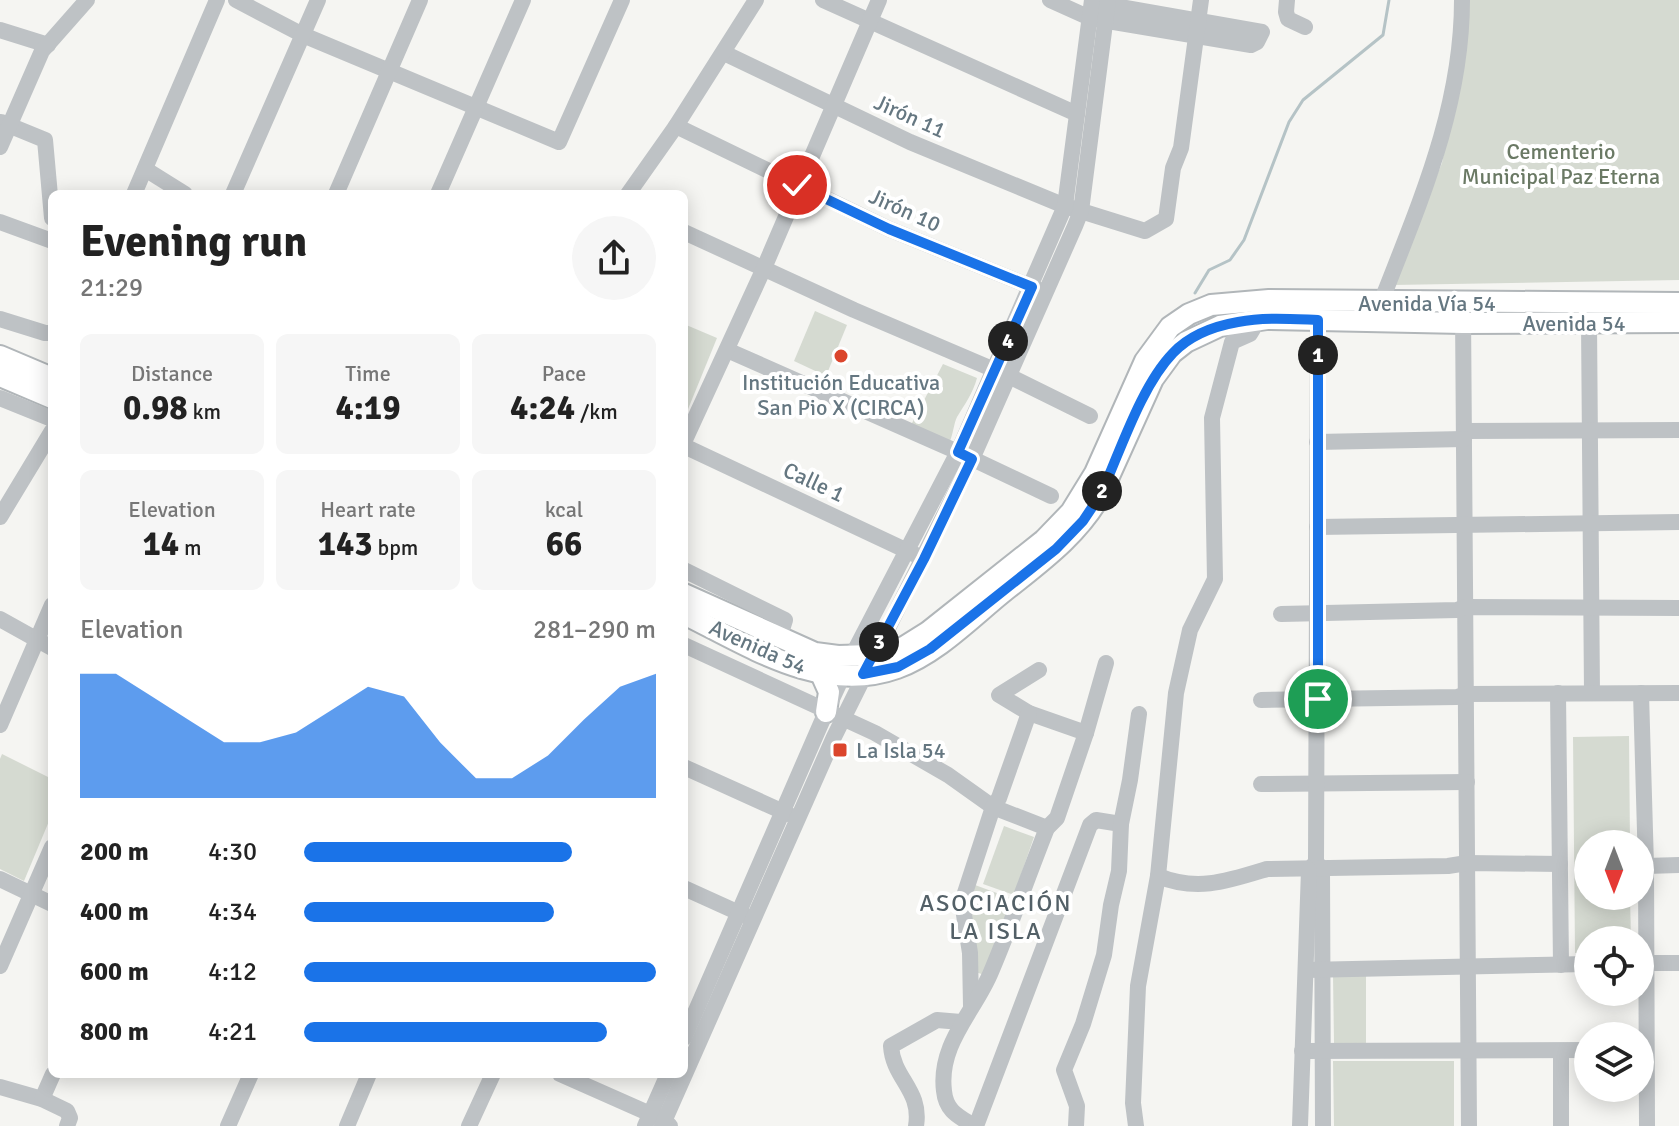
<!DOCTYPE html>
<html lang="en">
<head>
<meta charset="utf-8">
<style>
  :root { --surface:#fff; --page:#f6f6f6; --text:#222; --muted:#767676; --accent:#1a73e8 }
  body { margin:0; font-family:Signika,sans-serif; background:var(--page); color:var(--text); height:100vh; display:flex; flex-direction:column; font-size:30px; white-space:nowrap }
  * { box-sizing:border-box; margin:0 }
  p { font-size:26px; color:var(--muted) }
  .icon { flex:none; width:44px; height:44px; fill:none; stroke:currentColor; stroke-width:2; stroke-linecap:round; stroke-linejoin:round }
  .map { position:relative; flex:1; overflow:hidden }
  .sheet { position:absolute; left:48px; top:190px; width:640px; height:888px; display:flex; flex-direction:column; background:var(--surface); border-radius:12px; box-shadow:0 4px 20px #0003 }
  .sheet>* { flex:none }
  .needle { width:52px; rotate:180deg }
  .tools { position:absolute; left:1574px; top:830px; display:grid; gap:16px }
  .tools a { display:grid; place-items:center; width:80px; height:80px; border-radius:50%; background:var(--surface); box-shadow:0 4px 20px #0003; font-size:40px }
  .pin { position:absolute; display:grid; place-items:center; width:68px; height:68px; color:#fff; margin:-34px; border:4px solid #fff; border-radius:50%; box-shadow:0 2px 8px #0007 }
  .km { position:absolute; width:40px; height:40px; margin:-20px; border-radius:50%; background:#222; color:#fff; font-size:22px; line-height:40px; text-align:center }
  .round { display:grid; place-items:center; flex:none; width:84px; height:84px; border-radius:42px; background:var(--page) }
  .summary { display:flex; align-items:center; justify-content:space-between; height:136px; padding:0 32px }
  h1 { font-size:44px; font-weight:800; line-height:60px }
  .metrics { display:grid; grid-template-columns:repeat(3,1fr); gap:12px; height:136px; padding:8px 32px }
  .metrics div { display:grid; align-content:center; border-radius:12px; background:var(--page); text-align:center }
  .metrics b { font-size:34px; font-weight:800 }
  .metrics small { font-size:22px; font-weight:400 }
  .metrics p { font-size:22px }
  .chart { height:224px; padding:16px 32px }
  .chart p { display:flex; justify-content:space-between }
  .chart svg { width:100%; height:144px; margin-top:8px; fill:var(--accent); opacity:.7 }
  ul { padding:0 32px; list-style:none; font-size:26px }
  li { display:grid; grid-template-columns:128px 96px 1fr; align-items:center; height:60px }
  li i { height:20px; border-radius:10px; background:var(--accent) }
  .map>svg:first-child { display:block }
  .green { fill:#d5dad1 }
  .lines { fill:none; stroke-linecap:round; stroke-linejoin:round }
  .stream { stroke:#b5c3c6; stroke-width:3 }
  .major-casing { stroke:#b1b6b9; stroke-width:24 }
  .minor { stroke:#bec2c5; stroke-width:16 }
  .major { stroke:#fff; stroke-width:20 }
  .route-casing { stroke:#fff; stroke-width:16 }
  .route { stroke:#1a73e8; stroke-width:10 }
  .poi-dot { fill:#db452c; stroke:#fff; stroke-width:3 }
  .labels { text-anchor:middle; dominant-baseline:central; stroke-width:8; stroke-linejoin:round; paint-order:stroke }
  .street-label { font-size:22px; fill:#657781; stroke:#fff }
  .park-label { font-size:22px; fill:#6a7964; stroke:#fff }
  .poi-label { font-size:22px; fill:#657781; stroke:#fff }
  .neighbourhood-label { font-size:24px; letter-spacing:2px; fill:#536067; stroke:#fff }
</style>
</head>
<body>
<div class="map">
<svg width="1679" height="1126" viewBox="0 0 1679 1126">
  <rect width="100%" height="100%" fill="#f5f5f2"/>
  <g class="green">
    <path d="M1468,0H1679V280L1392,285L1442,163L1467,28Z"/>
    <path d="M815,311L847,325L826,376L794,361Z"/>
    <path d="M684,324L717,338L684,419Z"/>
    <path d="M943,364L977,378C973,393 965,404 957,417C954,423 953,434 950,441L911,425Z"/>
    <path d="M1629,736L1630,844H1588V896H1630L1631,940H1588V953H1575L1573,737Z"/>
    <path d="M2,754L52,779V814L24,881L0,869V759Z"/>
    <path d="M1004,826L1034,837L1014,895L983,884Z"/>
    <path d="M975,885L1013,899L985,975L975,972L968,904Z"/>
    <path d="M1366,974V1043H1334L1333,976Z"/>
    <path d="M1333,1061H1454V1126H1334Z"/>
  </g>
  <g class="lines">
    <path class="stream" d="M1195,293L1209,270L1230,260L1244,240L1289,122L1303,100L1383,35L1389,0"/>
    <defs>
      <g id="major">
        <path d="M0,356L52,378"/>
        <path d="M0,376L52,398"/>
        <path d="M684,594L815,653L838,656L872,655L904,647L928,632L1044,540L1071,512L1095,473L1145,361L1170,327L1189,314L1211,305L1269,300L1679,303"/>
        <path d="M684,614C749,646 822,695 897,668C936,654 970,619 1002,593C1038,564 1078,536 1101,494L1153,379L1172,353L1186,342L1220,326L1267,319L1463,323L1679,322"/>
        <path d="M821,674L829,692L826,712"/>
      </g>
    </defs>
    <use href="#major" class="major-casing"/>
    <g class="minor">
      <path d="M236,0L303,35L559,142L622,0"/>
      <path d="M823,0L1077,114"/>
      <path d="M1050,0L1090,18L1251,45L1257,42L1262,32L1098,3"/>
      <path d="M1287,0L1286,12L1288,19L1305,27"/>
      <path d="M0,30L48,45"/>
      <path d="M724,53L910,142L1065,206L1145,231L1166,219L1173,168L1181,148L1201,0"/>
      <path d="M1,122L45,140L52,218"/>
      <path d="M676,126L889,229L1039,290"/>
      <path d="M0,147L42,51L87,0"/>
      <path d="M145,169L185,194"/>
      <path d="M134,194L217,0"/>
      <path d="M233,194L318,0"/>
      <path d="M336,194L420,0"/>
      <path d="M438,194L523,0"/>
      <path d="M628,194L676,126L756,0"/>
      <path d="M0,222L52,241"/>
      <path d="M684,232L854,310L1011,377L1090,416"/>
      <path d="M1384,303L1385,292C1422,197 1462,105 1462,0"/>
      <path d="M1463,312L1469,1126"/>
      <path d="M0,319L45,333H52"/>
      <path d="M1589,323L1592,693"/>
      <path d="M727,350L958,452L1051,496"/>
      <path d="M0,398L52,419"/>
      <path d="M1464,431L1679,430"/>
      <path d="M684,442L764,268L879,0"/>
      <path d="M1317,442L1464,439"/>
      <path d="M684,446L916,555"/>
      <path d="M0,517L52,431"/>
      <path d="M1317,527L1679,522"/>
      <path d="M684,570L785,620L779,639"/>
      <path d="M1281,614L1457,610L1465,607L1679,608"/>
      <path d="M0,619L52,648"/>
      <path d="M684,645L875,733L948,775L993,807L1047,828"/>
      <path d="M1039,670L999,695L1029,713L1086,733"/>
      <path d="M1558,693L1561,965"/>
      <path d="M1641,693L1646,866L1647,1126"/>
      <path d="M1261,700L1457,697L1466,694L1679,693"/>
      <path d="M0,725L52,605"/>
      <path d="M684,767L788,814"/>
      <path d="M1261,784L1467,782"/>
      <path d="M1317,863L1322,870L1323,1126"/>
      <path d="M1646,866L1679,865"/>
      <path d="M1309,870L1316,862L1318,320"/>
      <path d="M1158,876C1197,892 1228,881 1267,869L1448,866L1467,863L1560,864"/>
      <path d="M0,879L52,904"/>
      <path d="M684,888L748,917"/>
      <path d="M1640,963H1679"/>
      <path d="M0,966L52,847"/>
      <path d="M1306,970L1588,964"/>
      <path d="M971,1006L970,953L962,902L993,807L999,798L1029,713"/>
      <path d="M684,1038L826,712L852,656L958,452L1065,206L1092,0"/>
      <path d="M1302,1051L1588,1050"/>
      <path d="M1561,1051V1126"/>
      <path d="M560,1074L664,1120L670,1126"/>
      <path d="M0,1087L42,1099L67,1111L70,1118L67,1126"/>
      <path d="M42,1099L53,1074"/>
      <path d="M228,1126L251,1074"/>
      <path d="M347,1126L369,1074"/>
      <path d="M469,1126L493,1074"/>
      <path d="M645,1126L668,1074"/>
      <path d="M662,1126L834,737L972,459L1075,226L1081,211L1108,0"/>
      <path d="M916,1126C922,1090 893,1079 891,1046L937,1020L961,1022"/>
      <path d="M974,1126C958,1116 946,1111 944,1091C938,1044 975,1011 991,972C1011,925 1028,876 1047,828L1057,818L1086,733L1106,663"/>
      <path d="M976,1126L1090,825L1096,820L1121,824"/>
      <path d="M1076,1126L1077,1106L1064,1070L1083,1024L1104,955L1111,905L1119,871L1121,824L1130,780L1139,714"/>
      <path d="M1136,1126L1133,1103L1138,986L1158,876L1176,693L1190,630L1215,579L1212,418L1232,342L1250,334L1259,319"/>
      <path d="M1300,1126L1309,870"/>
    </g>
    <use href="#major" class="major"/>
  </g>
  <g class="lines">
    <defs>
      <path id="route" d="M797,185L889,229L1032,287L958,452L972,459L924,559L863,674L898,667L930,649L1056,549L1083,521L1101,494C1120,452 1141,386 1173,353C1190,335 1215,326 1238,322C1264,317 1291,319 1318,320V699"/>
    </defs>
    <use href="#route" class="route-casing"/>
    <use href="#route" class="route"/>
  </g>
  <g class="poi-dot">
    <circle cx="841" cy="356" r="8"/>
    <rect x="832" y="742" width="16" height="16" rx="4"/>
  </g>
  <g class="labels">
    <g class="street-label">
      <text transform="translate(910 116) rotate(24)">Jirón 11</text>
      <text transform="translate(905 210) rotate(24)">Jirón 10</text>
      <text x="1427" y="303">Avenida Vía 54</text>
      <text x="1574" y="323">Avenida 54</text>
      <text transform="translate(814 482) rotate(25)">Calle 1</text>
      <text transform="translate(758 647) rotate(24)">Avenida 54</text>
    </g>
    <g class="park-label">
      <text x="1561" y="151">Cementerio<tspan x="1561" dy="25">Municipal Paz Eterna</tspan></text>
    </g>
    <g class="poi-label">
      <text x="841" y="382">Institución Educativa<tspan x="841" dy="25">San Pio X (CIRCA)</tspan></text>
      <text x="856" y="750" text-anchor="start">La Isla 54</text>
    </g>
    <g class="neighbourhood-label">
      <text x="996" y="903">ASOCIACIÓN<tspan x="996" dy="28">LA ISLA</tspan></text>
    </g>
  </g>
</svg>
<div class="tools">
<a><svg class="needle" viewBox="-14 -14 28 28"><path d="M0-13l5 13h-10z" fill="#e53935"/><path d="M0 13l5-13h-10z" fill="#767676"/></svg></a>
<a><svg class="icon" aria-label="locate" viewBox="0 0 24 24"><circle cx="12" cy="12" r="6"/><path d="M12 2v4M12 18v4M2 12h4M18 12h4"/></svg></a>
<a><svg class="icon" aria-label="layers" viewBox="0 0 24 24"><path d="M12 4l9 5-9 5-9-5zM3 14l9 5 9-5"/></svg></a>
</div>
<div class="pin" style="left:1318px;top:699px;background:#1e9e55"><svg class="icon" aria-label="arrive" viewBox="0 0 24 24"><path d="M6 21V4h12l-3 4 3 4H6"/></svg></div>
<div class="pin" style="left:797px;top:185px;background:#d93025"><svg class="icon" aria-label="check" viewBox="0 0 24 24"><path d="M5 12l5 5 9-10"/></svg></div>
<b class="km" style="left:1318px;top:355px">1</b>
<b class="km" style="left:1102px;top:491px">2</b>
<b class="km" style="left:879px;top:642px">3</b>
<b class="km" style="left:1008px;top:341px">4</b>
<section class="sheet">
<div class="summary"><div><h1>Evening run</h1><p>21:29</p></div><a class="round"><svg class="icon" aria-label="share" viewBox="0 0 24 24"><path d="M12 15V3M7 8l5-5 5 5M5 13v7h14v-7"/></svg></a></div>
<div class="metrics">
<div><p>Distance</p><b>0.98<small> km</small></b></div>
<div><p>Time</p><b>4:19</b></div>
<div><p>Pace</p><b>4:24<small> /km</small></b></div>
</div>
<div class="metrics">
<div><p>Elevation</p><b>14<small> m</small></b></div>
<div><p>Heart rate</p><b>143<small> bpm</small></b></div>
<div><p>kcal</p><b>66</b></div>
</div>
<div class="chart"><p><span>Elevation</span>281–290 m</p>
<svg viewBox="0 0 160 44" preserveAspectRatio="none"><path d="M0 44V6L10 6L20 13L30 20L40 27L50 27L60 24L70 17L80 10L90 13L100 27L110 38L120 38L130 31L140 20L150 10L160 6V44z"/></svg>
</div>
<ul>
<li><b>200 m</b>4:30<i style="width:76%"></i></li>
<li><b>400 m</b>4:34<i style="width:71%"></i></li>
<li><b>600 m</b>4:12<i style="width:100%"></i></li>
<li><b>800 m</b>4:21<i style="width:86%"></i></li>
</ul>
</section>
</div>
</body>
</html>
